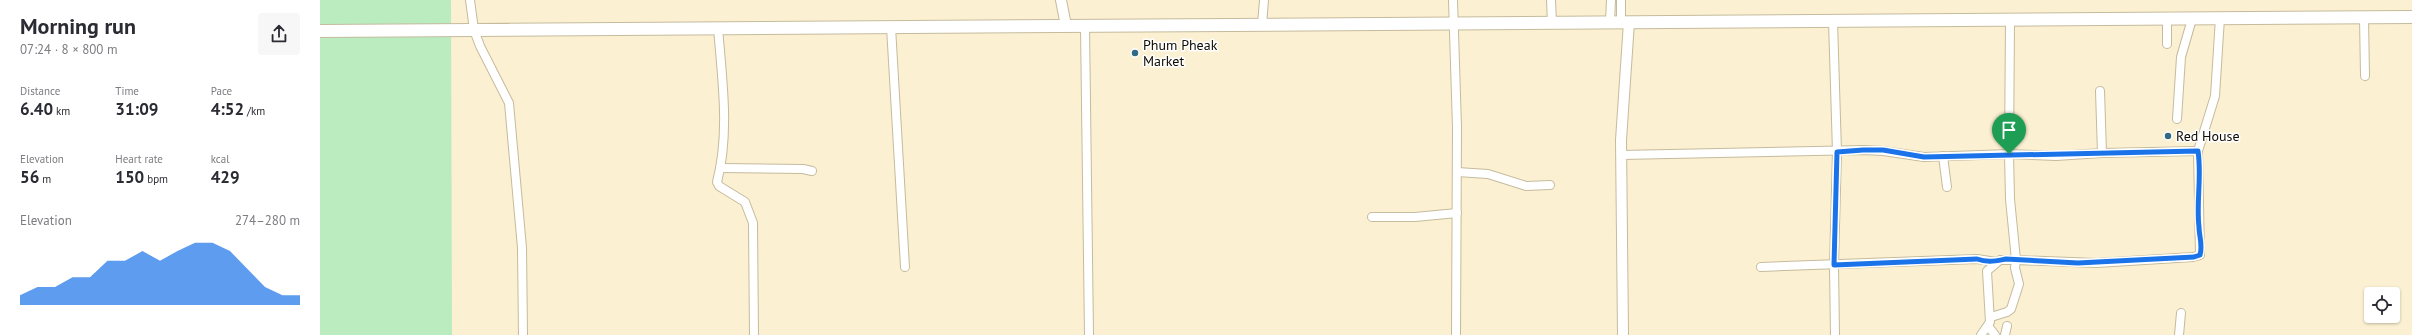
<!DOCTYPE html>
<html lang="en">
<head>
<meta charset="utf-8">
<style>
  :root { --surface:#fff; --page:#f7f7f7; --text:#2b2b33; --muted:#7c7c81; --accent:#1a73e8 }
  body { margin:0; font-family:"PT Sans",sans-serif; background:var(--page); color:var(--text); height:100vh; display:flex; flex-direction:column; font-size:15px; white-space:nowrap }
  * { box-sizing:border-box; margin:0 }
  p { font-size:13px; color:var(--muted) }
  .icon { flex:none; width:22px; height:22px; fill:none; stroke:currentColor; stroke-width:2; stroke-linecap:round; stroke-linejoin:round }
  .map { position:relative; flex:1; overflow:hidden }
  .details { display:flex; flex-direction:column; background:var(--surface); width:320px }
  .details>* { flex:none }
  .tools { position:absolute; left:2044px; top:287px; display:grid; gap:8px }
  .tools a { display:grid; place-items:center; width:36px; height:36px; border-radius:4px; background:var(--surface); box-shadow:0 1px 3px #0004; font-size:20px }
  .pin { position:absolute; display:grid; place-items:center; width:34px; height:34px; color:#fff; margin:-41px -17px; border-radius:50% 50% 50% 0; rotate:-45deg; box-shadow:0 0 4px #0007 }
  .pin .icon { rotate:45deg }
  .round { display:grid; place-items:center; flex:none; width:42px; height:42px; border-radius:4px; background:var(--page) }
  .headline { display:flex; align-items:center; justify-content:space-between; height:68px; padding:0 20px }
  h1 { font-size:22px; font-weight:600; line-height:30px }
  .metrics { display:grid; grid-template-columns:repeat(3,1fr); gap:6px; height:68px; padding:4px 20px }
  .metrics div { display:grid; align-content:center }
  .metrics b { font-size:17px; font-weight:600 }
  .metrics small { font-size:11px; font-weight:400 }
  .metrics p { font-size:11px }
  .chart { height:112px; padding:8px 20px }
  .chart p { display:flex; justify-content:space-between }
  .chart svg { width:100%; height:72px; margin-top:4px; fill:var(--accent); opacity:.7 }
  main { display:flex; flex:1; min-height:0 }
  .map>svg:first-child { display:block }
  .green { fill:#baecc0 }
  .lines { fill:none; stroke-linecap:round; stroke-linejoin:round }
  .minor-casing { stroke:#c5bb9d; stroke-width:10 }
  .tertiary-casing { stroke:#c5bb9d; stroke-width:12 }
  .secondary-casing { stroke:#c5bb9d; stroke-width:14 }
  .minor { stroke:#fff; stroke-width:8 }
  .tertiary { stroke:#fff; stroke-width:10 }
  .secondary { stroke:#fff; stroke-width:12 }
  .route-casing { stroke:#fff; stroke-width:8 }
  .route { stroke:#1a73e8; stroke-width:5 }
  .poi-dot { fill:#326984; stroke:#fff; stroke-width:1.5 }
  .labels { text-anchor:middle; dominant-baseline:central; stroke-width:3; stroke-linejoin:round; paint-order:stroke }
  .poi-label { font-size:14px; fill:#100c03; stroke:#fff; text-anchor:start }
</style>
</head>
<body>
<main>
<section class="details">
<div class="headline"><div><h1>Morning run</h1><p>07:24 · 8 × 800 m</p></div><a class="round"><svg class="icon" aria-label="share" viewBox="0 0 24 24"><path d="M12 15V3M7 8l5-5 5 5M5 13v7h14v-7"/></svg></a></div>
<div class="metrics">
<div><p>Distance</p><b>6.40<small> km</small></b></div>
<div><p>Time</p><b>31:09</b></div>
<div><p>Pace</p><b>4:52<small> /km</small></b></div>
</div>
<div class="metrics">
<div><p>Elevation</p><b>56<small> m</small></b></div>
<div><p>Heart rate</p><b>150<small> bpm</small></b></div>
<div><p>kcal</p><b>429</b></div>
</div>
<div class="chart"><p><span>Elevation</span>274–280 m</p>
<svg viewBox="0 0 160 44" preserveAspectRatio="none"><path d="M0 44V38L10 33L20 33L30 27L40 27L50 17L60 17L70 11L80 17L90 11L100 6L110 6L120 11L130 22L140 33L150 38L160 38V44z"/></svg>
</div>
</section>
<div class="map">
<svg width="2092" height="335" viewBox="0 0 2092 335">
  <rect width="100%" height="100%" fill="#fbf0d1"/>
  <path class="green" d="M0,0H131L132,335H0Z"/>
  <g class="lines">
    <defs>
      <g id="minor">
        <path d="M150,0L154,30L160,46L189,103L202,248L203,335"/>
        <path d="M1133,0L1137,127L1136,335"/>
        <path d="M1231,0L1232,23"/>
        <path d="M2044,17L2045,76"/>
        <path d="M1690,20L1689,154L1736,156L1782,153L1780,91"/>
        <path d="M1513,21L1517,152L1514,265L1515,335"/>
        <path d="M1290,22L1291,0"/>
        <path d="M1301,22V0"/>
        <path d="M942,25L944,0"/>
        <path d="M765,26L769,335"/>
        <path d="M571,27L585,267"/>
        <path d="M398,28C402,78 410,133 397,182L399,186L425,202L433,223L434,335"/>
        <path d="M1847,44V19"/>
        <path d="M1857,119L1861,57L1872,19"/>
        <path d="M1782,153L1878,151"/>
        <path d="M1301,155L1543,150L1563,151L1604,157L1689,154L1690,199L1696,260L1777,263L1873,257L1880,255L1878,151L1895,96L1900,18"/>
        <path d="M1623,156L1627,187"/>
        <path d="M400,168L483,169L492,171"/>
        <path d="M1137,172L1168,174L1206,186L1230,185"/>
        <path d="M1052,217H1095L1137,213"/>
        <path d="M1441,267L1657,259L1676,262"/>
        <path d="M1668,326L1675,335"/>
        <path d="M1661,335L1670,322L1667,271L1680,260H1696L1695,268L1699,284L1691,309L1687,312L1671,317"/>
        <path d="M1685,335L1687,326"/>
        <path d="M1859,335L1861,313"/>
      </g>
      <g id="tertiary">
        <path d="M741,0L746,26"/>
        <path d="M1303,335L1301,140L1309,22"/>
      </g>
      <path id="secondary" d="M0,31L2092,17"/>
    </defs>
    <use href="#minor" class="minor-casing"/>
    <use href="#tertiary" class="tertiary-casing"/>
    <use href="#secondary" class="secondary-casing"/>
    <use href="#minor" class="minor"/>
    <use href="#tertiary" class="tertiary"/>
    <use href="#secondary" class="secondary"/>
  </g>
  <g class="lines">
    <defs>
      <path id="route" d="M1543,150H1563L1604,157L1878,151C1882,177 1876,202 1879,227C1879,236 1883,245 1880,255L1874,257L1758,263L1686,259C1675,261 1668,263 1657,259L1514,265L1517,152Z"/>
    </defs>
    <use href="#route" class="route-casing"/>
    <use href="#route" class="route"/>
  </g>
  <g class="poi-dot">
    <circle cx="815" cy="53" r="4"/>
    <circle cx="1848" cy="136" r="4"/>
  </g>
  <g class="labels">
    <g class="poi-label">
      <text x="823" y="45">Phum Pheak<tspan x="823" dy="16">Market</tspan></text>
      <text x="1856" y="136">Red House</text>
    </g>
  </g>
</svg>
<div class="tools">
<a><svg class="icon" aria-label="locate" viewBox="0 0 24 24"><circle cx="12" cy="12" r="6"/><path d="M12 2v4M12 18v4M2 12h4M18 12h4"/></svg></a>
</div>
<div class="pin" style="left:1689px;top:154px;background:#1e9e55"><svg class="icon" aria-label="arrive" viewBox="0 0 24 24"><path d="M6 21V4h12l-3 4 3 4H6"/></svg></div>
</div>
</main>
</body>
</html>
